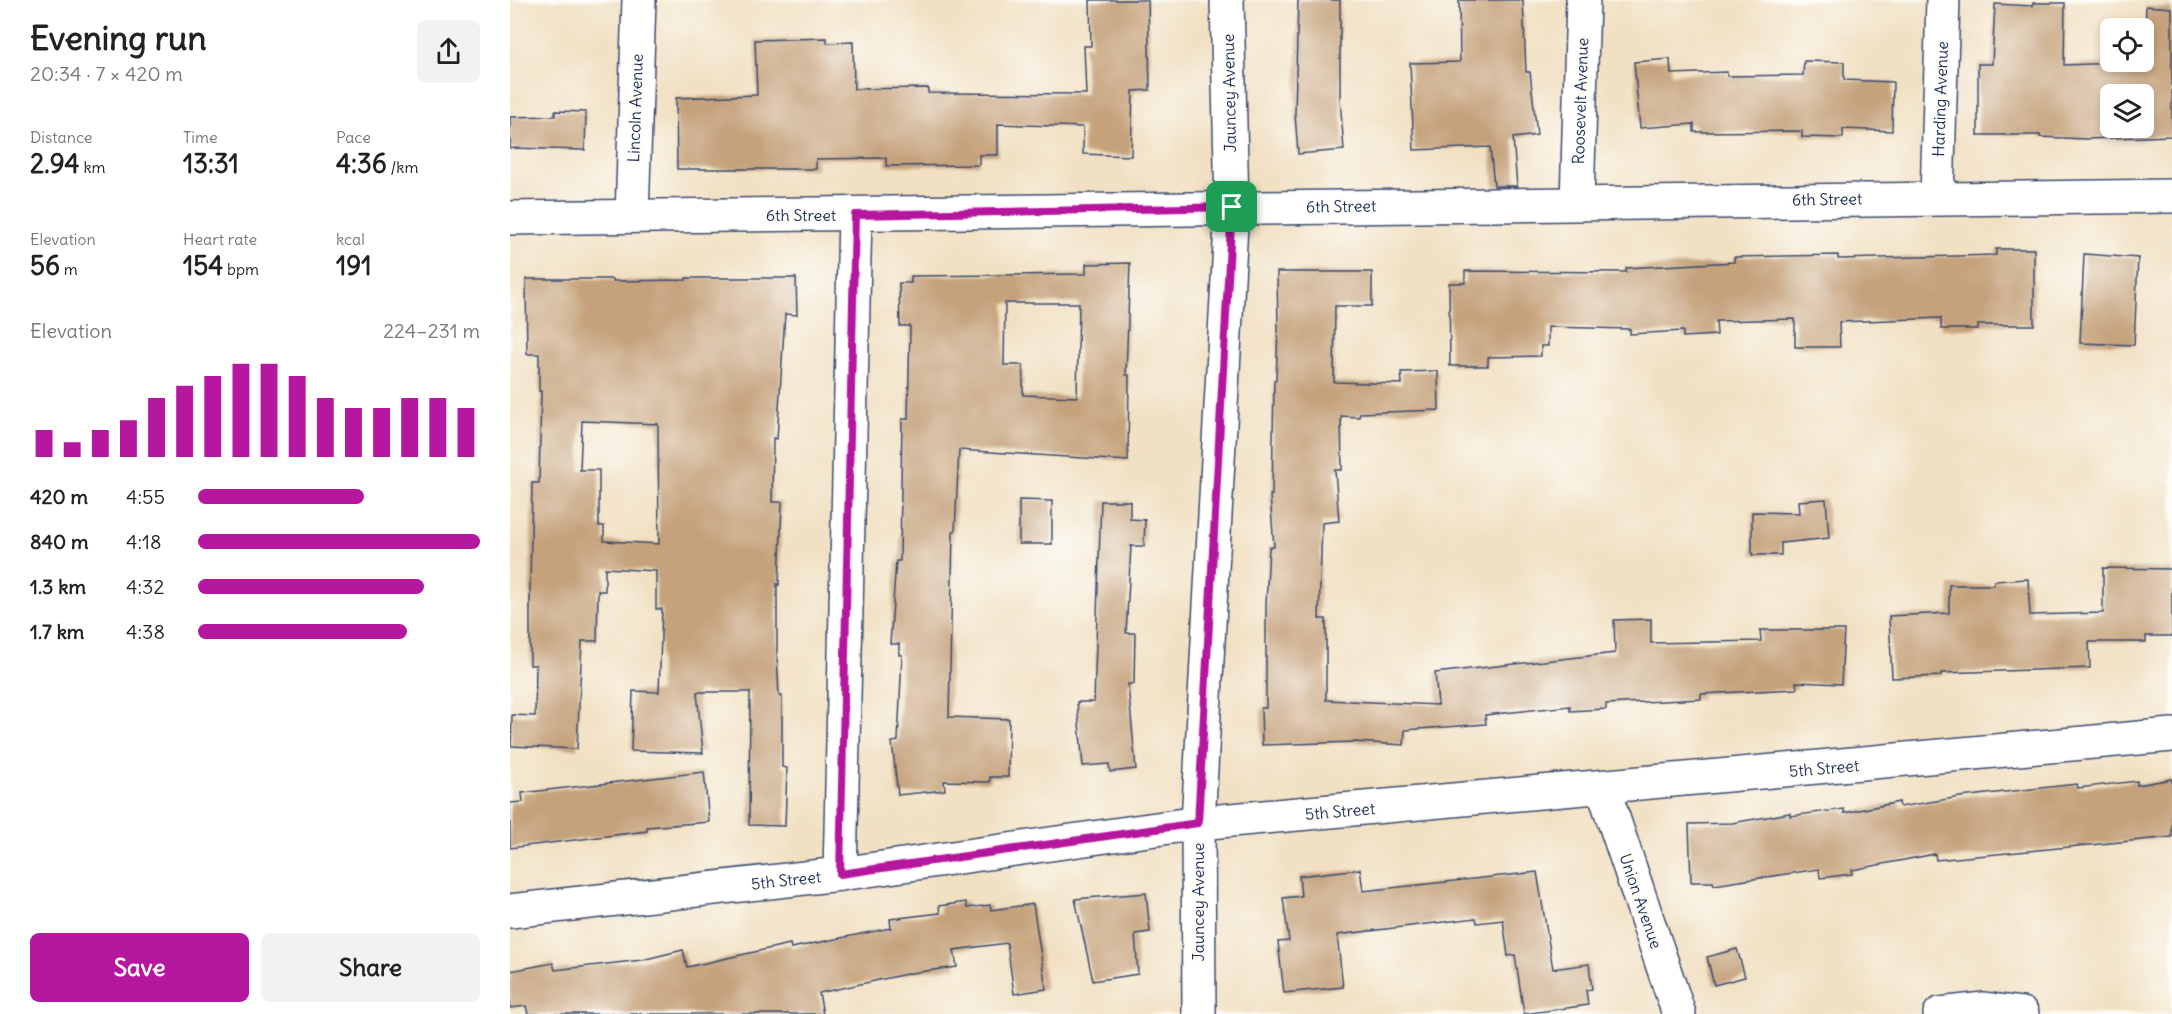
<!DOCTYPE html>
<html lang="en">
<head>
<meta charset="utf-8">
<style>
  :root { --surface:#fff; --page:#f2f2f2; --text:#222; --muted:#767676; --accent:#b5179e }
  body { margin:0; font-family:Delius,sans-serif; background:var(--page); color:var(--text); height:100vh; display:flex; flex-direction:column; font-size:22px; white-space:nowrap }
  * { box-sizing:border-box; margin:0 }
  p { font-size:20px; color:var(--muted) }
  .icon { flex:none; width:33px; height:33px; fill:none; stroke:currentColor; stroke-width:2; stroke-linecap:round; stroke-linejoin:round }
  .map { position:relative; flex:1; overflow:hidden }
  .details { display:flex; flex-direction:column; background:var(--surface); width:510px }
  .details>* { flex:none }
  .buttons { position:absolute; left:1590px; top:18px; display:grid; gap:12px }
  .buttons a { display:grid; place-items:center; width:54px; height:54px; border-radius:9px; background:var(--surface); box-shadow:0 3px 9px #0003; font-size:30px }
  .pin { position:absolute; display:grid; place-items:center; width:51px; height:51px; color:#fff; margin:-26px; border-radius:12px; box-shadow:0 3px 9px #0006 }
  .round { display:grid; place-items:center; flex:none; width:63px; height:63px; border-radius:9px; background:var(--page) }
  .head { display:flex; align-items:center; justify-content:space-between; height:102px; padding:0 30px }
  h1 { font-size:33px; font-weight:700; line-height:45px }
  .stats { display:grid; grid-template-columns:repeat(3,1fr); gap:9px; height:102px; padding:6px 30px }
  .stats div { display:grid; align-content:center }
  .stats b { font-size:26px; font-weight:700 }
  .stats small { font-size:16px; font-weight:400 }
  .stats p { font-size:16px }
  .chart { height:168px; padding:12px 30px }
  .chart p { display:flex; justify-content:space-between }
  .chart svg { width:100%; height:108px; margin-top:6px; stroke:var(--accent); stroke-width:6 }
  .action { display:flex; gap:12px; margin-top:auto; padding:12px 30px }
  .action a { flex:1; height:69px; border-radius:9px; background:var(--accent); color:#fff; font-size:24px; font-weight:700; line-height:69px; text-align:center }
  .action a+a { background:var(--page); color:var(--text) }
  ul { padding:0 30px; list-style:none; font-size:20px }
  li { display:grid; grid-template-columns:96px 72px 1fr; align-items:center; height:45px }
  li i { height:15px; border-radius:8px; background:var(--accent) }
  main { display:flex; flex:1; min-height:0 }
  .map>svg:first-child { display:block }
  .building { fill:#c5a27c; fill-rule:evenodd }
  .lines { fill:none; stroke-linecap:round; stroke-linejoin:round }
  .minor-casing { stroke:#3b4a6d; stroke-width:36 }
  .minor { stroke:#fff; stroke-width:33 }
  .route-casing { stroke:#fff; stroke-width:12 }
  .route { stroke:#b5179e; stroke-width:8 }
  .labels { text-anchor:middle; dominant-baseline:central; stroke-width:5; stroke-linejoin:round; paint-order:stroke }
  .street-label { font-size:16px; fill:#1b2f5e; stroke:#fdfcf7 }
</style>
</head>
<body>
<main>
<section class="details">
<div class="head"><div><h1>Evening run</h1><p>20:34 · 7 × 420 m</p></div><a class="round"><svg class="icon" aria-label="share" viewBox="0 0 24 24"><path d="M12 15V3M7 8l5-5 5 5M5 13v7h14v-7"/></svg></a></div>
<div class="stats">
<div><p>Distance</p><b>2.94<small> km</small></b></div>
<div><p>Time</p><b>13:31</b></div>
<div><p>Pace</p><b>4:36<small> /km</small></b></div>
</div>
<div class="stats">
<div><p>Elevation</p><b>56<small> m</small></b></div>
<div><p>Heart rate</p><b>154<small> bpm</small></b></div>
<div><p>kcal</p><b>191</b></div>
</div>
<div class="chart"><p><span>Elevation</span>224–231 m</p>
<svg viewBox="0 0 160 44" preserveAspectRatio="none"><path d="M5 44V33M15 44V38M25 44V33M35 44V29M45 44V20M55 44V15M65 44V11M75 44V6M85 44V6M95 44V11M105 44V20M115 44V24M125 44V24M135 44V20M145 44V20M155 44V24"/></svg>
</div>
<ul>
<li><b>420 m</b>4:55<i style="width:59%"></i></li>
<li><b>840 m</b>4:18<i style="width:100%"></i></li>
<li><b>1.3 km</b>4:32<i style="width:80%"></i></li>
<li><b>1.7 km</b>4:38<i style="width:74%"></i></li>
</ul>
<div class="action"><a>Save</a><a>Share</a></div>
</section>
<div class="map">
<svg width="1662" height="1014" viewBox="0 0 1662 1014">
  <rect width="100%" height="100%" fill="#fdfcf7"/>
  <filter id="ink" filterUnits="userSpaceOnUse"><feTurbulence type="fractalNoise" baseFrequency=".0167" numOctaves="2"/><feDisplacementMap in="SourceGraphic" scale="12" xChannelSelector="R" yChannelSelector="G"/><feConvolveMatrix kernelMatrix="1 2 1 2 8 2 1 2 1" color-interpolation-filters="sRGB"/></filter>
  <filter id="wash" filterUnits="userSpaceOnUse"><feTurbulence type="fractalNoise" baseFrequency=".008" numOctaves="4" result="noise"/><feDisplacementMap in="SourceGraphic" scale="24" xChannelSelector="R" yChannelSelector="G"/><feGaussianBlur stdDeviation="1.35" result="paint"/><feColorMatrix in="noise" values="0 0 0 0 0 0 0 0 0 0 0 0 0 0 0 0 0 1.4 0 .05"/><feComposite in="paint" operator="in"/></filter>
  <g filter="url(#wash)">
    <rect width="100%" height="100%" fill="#f1e0c2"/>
    <g id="blocks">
      <g class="building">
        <path d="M580,0H638L640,90L623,91L621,156L573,154V127L488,124V155H469V165L376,166V158L306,159V169H167L166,98L247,95L245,40L317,38V43L343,42L344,89L418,88V93L576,94L574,46H581Z"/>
        <path d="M788,0H830V98L834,150L788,154L785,114Z"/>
        <path d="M949,0H1013L1016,72H1020L1027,135L1003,138L1007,186H984L980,147L904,150L900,63L950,62Z"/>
        <path d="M1523,3H1555L1554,65L1634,62L1636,6L1662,8V136L1576,139L1530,137V135H1468V64H1482L1485,4L1523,6ZM1600,94H1634V128H1600Z"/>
        <path d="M1160,59L1161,74L1217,72V76L1293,75L1294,61L1334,62V80L1383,82L1382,131L1333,129V138L1292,137V131L1184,132V124L1130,128L1124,62Z"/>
        <path d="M45,111L76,112L75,150L0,148V117L45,116Z"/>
        <path d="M1486,249H1524V325H1468V329H1431V318L1329,322L1330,347H1285V319L1206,321L1207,335L1173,337V331L1120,334V329L1038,327V346H1031V356L978,357V366H940L939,283H955V271L1116,272V268L1224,262V257L1328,255V259L1486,255Z"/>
        <path d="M1574,254L1628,258L1624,345L1570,343Z"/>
        <path d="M620,263L616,375H619L618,461L449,450L445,531H443L439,717L499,719L498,777H480V782L434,781L435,790L388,795L382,742L388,741L392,655H389V644H380L386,561H390L392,419H398L400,326H390L389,283H401V276L576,274V264ZM495,303H569L567,397L513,395V365H494Z"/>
        <path d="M767,272H862V306H825L824,382L892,384L891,372L928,371L929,410L850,413L849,417L831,416L832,470H825L829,521L812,523L809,619H816V700L928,705L925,673L1105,653L1104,620L1141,619V643L1251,641L1250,630H1334L1331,684L1286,682L1287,689L1191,694V699L1096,704V709L1060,711V706L975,715L976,724L895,730L894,745L844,742L752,745L751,708H756V604L759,547H764L760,495H762L764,380H766L768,328Z"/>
        <path d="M176,278H286L287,315L275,314L267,439L263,438L262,502H272L269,585L267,584V655L269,696H272V767L277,768L275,826L239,825L240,692H187L193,753L121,751L123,691L149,692L152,609H146V571L95,568V591H88L87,641H72L67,749L1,746L2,715L25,716L26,665H20V589L22,483H29L31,391H29V354H17L16,279H103V281L176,280ZM72,421L148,424L149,544L94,541V526H89V470H70Z"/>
        <path d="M1316,499L1319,538L1271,543V555H1242V512L1289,513L1288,501Z"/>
        <path d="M509,500L542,501V544H509Z"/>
        <path d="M591,501H620V519L635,520L634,546H621L616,633H625L624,684H618L626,769L600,772L599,764L573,766L567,702H584Z"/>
        <path d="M1593,568L1662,569V636H1636V642H1579L1580,668L1431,673V676L1382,678L1379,616L1439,613V585H1484V581L1518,579L1520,615L1593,613Z"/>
        <path d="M194,772L199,822L137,827V831L0,848V803L13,802L12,793Z"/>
        <path d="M1662,779V837L1426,860L1425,854L1342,870V874L1310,878L1309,869L1204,885L1203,882H1181L1179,824L1222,823L1280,813V816L1334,809V813L1389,802L1390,807L1450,797L1567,784L1568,788L1627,781V785Z"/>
        <path d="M850,869L853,891L1027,872L1043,969L1079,964L1082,989L1076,990L1078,1005L1014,1014L1005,955L998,956L993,920L967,923L966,918L827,935L833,987L774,993L768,942L779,941L773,898L791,896L789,876Z"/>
        <path d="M636,893L640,932L625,934L628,974L583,981L565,899Z"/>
        <path d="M456,902L457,908L480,905L481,910L523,904L536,989L504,994L497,943L444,950L447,967L401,973L309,993L313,1014H18L16,1006L0,1008V971L43,963L45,970L132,960L173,950L177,967L280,944L281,948L381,928L380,919L430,913L429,906Z"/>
        <path d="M1227,949L1235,977L1204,985L1197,957Z"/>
      </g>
    </g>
  </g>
  <g filter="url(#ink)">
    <use href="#blocks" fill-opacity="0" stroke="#3b4a6d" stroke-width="1.5"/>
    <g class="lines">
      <defs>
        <g id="minor">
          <path d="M1427,197L1433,0"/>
          <path d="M1067,202L1073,0"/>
          <path d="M122,216L129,0"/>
          <path d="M0,218L1662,196"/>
          <path d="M1093,788L1169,1014"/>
          <path d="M330,874L345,215"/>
          <path d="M0,911L330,874L688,823L1662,735"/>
          <path d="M689,1014L688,823L722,207L717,0"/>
          <path d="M1430,1014L1474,1009L1512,1014"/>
        </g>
      </defs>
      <use href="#minor" class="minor-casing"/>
      <use href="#minor" class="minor"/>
    </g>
  </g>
  <g class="lines" filter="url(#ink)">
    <defs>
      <path id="route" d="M722,207L688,823L330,874L345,215Z"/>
    </defs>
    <use href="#route" class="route-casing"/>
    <use href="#route" class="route"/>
  </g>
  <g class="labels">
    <g class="street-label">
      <text transform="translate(719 93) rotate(-91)">Jauncey Avenue</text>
      <text transform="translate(1430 99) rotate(-88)">Harding Avenue</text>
      <text transform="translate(1070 101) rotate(-88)">Roosevelt Avenue</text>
      <text transform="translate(125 108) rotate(-88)">Lincoln Avenue</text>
      <text transform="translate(1317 199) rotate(-1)">6th Street</text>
      <text transform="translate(831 206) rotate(-1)">6th Street</text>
      <text x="291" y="215">6th Street</text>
      <text transform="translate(1314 768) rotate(-5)">5th Street</text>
      <text transform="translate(830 811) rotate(-5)">5th Street</text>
      <text transform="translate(276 880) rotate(-6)">5th Street</text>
      <text transform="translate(1131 901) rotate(71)">Union Avenue</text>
      <text transform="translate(688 902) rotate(-90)">Jauncey Avenue</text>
    </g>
  </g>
</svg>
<div class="buttons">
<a><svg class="icon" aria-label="locate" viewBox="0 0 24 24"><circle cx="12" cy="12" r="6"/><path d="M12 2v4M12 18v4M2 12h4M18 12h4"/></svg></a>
<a><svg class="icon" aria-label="layers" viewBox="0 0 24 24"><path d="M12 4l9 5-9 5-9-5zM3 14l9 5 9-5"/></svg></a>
</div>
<div class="pin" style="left:722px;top:207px;background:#1e9e55"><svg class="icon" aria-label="arrive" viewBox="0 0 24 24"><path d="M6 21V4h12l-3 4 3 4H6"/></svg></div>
</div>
</main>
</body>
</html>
